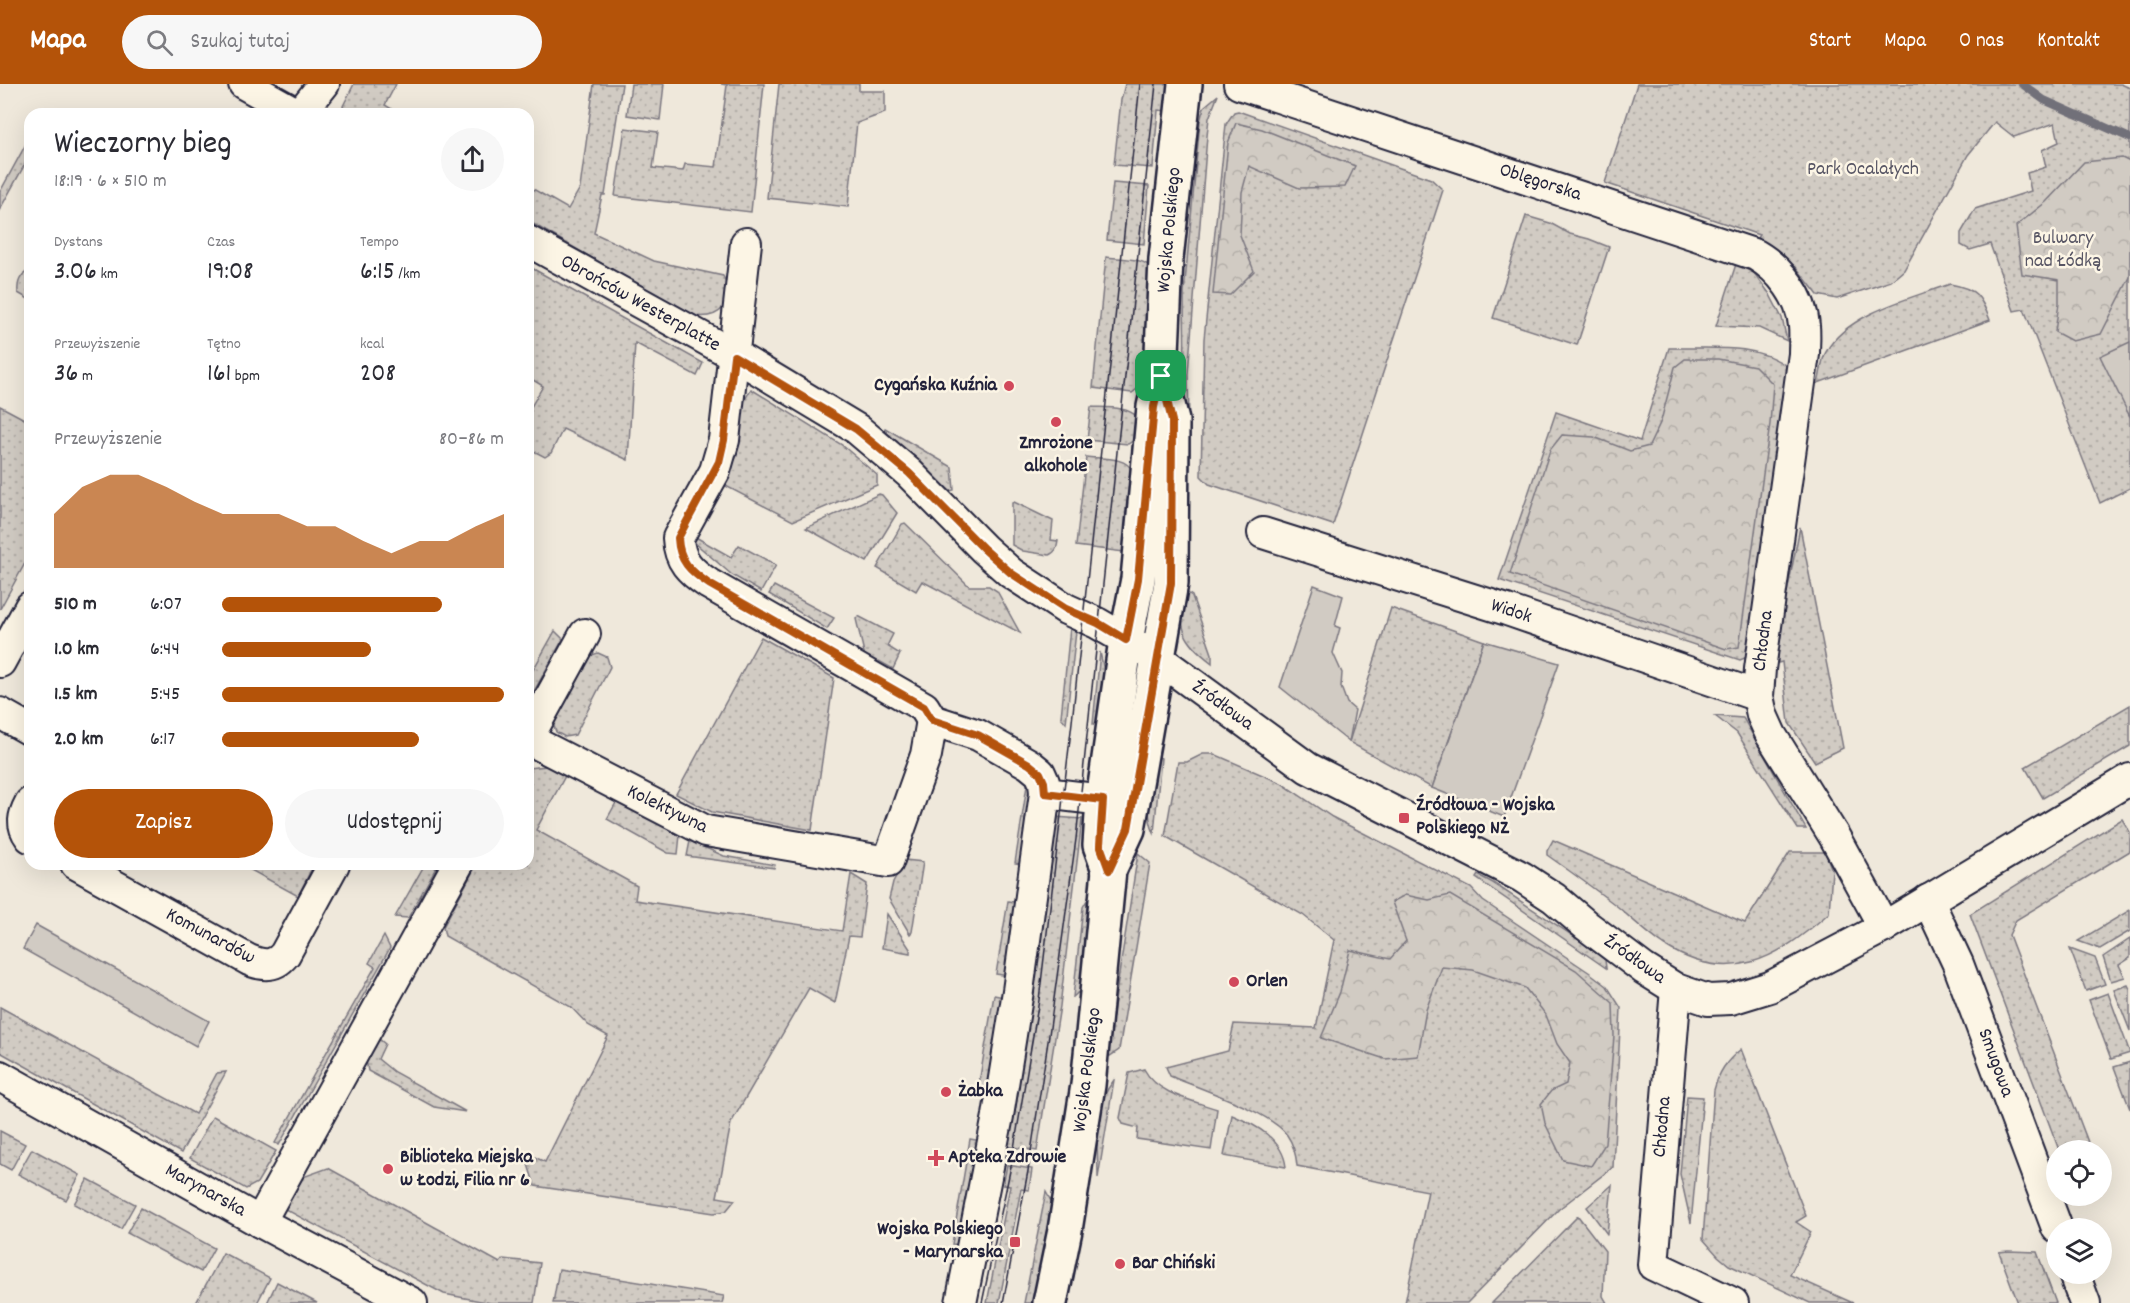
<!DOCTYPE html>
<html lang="pl">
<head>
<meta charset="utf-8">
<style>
  :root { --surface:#fff; --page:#f7f7f7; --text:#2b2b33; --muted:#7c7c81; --accent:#b45309 }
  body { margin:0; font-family:Dekko,sans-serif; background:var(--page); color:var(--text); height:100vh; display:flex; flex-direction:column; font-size:22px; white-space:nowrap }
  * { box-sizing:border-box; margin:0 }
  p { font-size:20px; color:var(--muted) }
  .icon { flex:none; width:33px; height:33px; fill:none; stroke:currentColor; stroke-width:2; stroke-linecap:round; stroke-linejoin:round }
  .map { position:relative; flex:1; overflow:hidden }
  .drawer { position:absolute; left:24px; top:24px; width:510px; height:762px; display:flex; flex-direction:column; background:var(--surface); border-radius:18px; box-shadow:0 6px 24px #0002 }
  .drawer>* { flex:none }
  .fabs { position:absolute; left:2046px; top:1056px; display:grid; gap:12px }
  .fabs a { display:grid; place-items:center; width:66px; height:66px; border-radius:50%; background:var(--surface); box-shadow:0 6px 24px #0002; font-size:30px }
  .pin { position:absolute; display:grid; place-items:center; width:51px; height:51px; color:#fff; margin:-26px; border-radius:12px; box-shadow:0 3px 9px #0006 }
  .round { display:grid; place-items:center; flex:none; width:63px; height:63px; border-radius:32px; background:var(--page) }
  .headline { display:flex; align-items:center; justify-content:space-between; height:102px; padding:0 30px }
  h1 { font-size:33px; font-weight:600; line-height:45px }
  .metrics { display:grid; grid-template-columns:repeat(3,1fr); gap:9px; height:102px; padding:6px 30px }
  .metrics div { display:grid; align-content:center }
  .metrics b { font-size:26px; font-weight:600 }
  .metrics small { font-size:16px; font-weight:400 }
  .metrics p { font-size:16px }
  .chart { height:168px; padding:12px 30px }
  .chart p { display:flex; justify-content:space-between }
  .chart svg { width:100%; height:108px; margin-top:6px; fill:var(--accent); opacity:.7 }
  .cta { display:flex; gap:12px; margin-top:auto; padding:12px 30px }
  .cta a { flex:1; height:69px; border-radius:36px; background:var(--accent); color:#fff; font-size:24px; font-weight:600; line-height:69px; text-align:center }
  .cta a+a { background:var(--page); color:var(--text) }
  ul { padding:0 30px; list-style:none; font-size:20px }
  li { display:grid; grid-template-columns:96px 72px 1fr; align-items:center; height:45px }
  li i { height:15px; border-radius:8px; background:var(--accent) }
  header { display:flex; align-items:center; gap:36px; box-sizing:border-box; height:84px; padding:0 30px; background:var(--accent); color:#fff }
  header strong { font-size:28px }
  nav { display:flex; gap:33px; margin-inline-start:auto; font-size:21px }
  .search { width:420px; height:54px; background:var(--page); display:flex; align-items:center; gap:15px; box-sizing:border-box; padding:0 21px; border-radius:33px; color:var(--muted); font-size:22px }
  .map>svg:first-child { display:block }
  .grass { fill:url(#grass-dots); stroke:#7a767f; stroke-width:1.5 }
  .forest { fill:url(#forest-crowns); stroke:#7a767f; stroke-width:1.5 }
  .garden { fill:#d1cbc3; stroke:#7a767f; stroke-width:1.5 }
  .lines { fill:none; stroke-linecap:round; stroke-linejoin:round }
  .stream { stroke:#716f79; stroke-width:8 }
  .minor-casing { stroke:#22223b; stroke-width:34 }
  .major-casing { stroke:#22223b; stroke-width:38 }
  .minor { stroke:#fcf5e5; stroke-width:30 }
  .major { stroke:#fcf5e5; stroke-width:33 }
  .tram { stroke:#22223b; stroke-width:1.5 }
  .route-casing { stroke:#fff; stroke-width:12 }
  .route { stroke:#b45309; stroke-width:8 }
  .poi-dot { fill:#d1495b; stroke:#fcf5e5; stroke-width:2 }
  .labels { text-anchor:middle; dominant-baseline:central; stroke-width:5; stroke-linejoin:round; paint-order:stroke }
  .park-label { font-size:20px; fill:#575564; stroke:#fcf5e5 }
  .street-label { font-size:20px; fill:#22223b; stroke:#fcf5e5 }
  .poi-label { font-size:20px; font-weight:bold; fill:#22223b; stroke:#fcf5e5; text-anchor:start }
</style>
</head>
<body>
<header>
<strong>Mapa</strong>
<div class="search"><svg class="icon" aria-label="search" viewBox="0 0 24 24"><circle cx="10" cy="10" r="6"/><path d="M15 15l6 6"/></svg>Szukaj tutaj</div>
<nav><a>Start</a><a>Mapa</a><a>O nas</a><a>Kontakt</a></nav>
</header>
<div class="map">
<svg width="2130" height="1219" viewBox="0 0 2130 1219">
  <defs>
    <pattern id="grass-dots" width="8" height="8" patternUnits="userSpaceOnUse" patternTransform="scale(1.5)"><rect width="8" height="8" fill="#d1cbc3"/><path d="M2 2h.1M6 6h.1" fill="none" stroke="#b3aea8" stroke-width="1.8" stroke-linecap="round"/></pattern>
    <pattern id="forest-crowns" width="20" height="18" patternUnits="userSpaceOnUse" patternTransform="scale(1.5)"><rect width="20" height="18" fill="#d1cbc3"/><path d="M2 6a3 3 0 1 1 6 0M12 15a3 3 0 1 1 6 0" fill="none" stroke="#b3aea8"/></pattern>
  </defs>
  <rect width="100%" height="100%" fill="#efe8db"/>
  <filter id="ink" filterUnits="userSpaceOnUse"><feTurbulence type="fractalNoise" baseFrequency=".0167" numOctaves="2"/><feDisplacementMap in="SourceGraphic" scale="12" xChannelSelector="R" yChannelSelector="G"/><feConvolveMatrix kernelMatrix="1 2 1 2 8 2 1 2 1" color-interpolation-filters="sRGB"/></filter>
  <g filter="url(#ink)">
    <g class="grass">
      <path d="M354,0H396L385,21L400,30H345L343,22Z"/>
      <path d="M594,0H622L605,111H602L594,149L654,177L723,192C736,218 721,236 693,232L528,137V102L568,125L580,104Z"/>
      <path d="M631,0H664L660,36L627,31Z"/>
      <path d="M721,0H764L751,128L615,112L625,44L658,48L653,84L683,87L685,80L716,83L727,1Z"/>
      <path d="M779,0H859V7H885V29L857,39L848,123L767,114Z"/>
      <path d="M1125,0H1170L1167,27L1158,26L1153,84L1114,81L1121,16Z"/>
      <path d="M1637,0H2121L2130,4V404L2100,419L2024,225L2014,227L1990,160L1970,166L1961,161V149L1975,125L2031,107L2027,89L2046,83L2042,66L2059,58L2055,39L2014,53L1995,38L1968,71L1904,186L1891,197L1837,215L1818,211L1796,183L1761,157L1757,154L1759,151L1605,99Z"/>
      <path d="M1218,11L1209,34L1207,52L1188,290L1190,385H1186L1184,209L1200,37L1204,23Z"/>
      <path d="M1238,27L1431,95L1443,106L1333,441L1209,400L1201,392L1204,255L1226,40L1234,28Z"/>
      <path d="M26,60L30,62V71L0,125V108Z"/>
      <path d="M1113,99L1149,102L1144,160L1107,156Z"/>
      <path d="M1526,132L1550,139L1570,150L1589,155L1609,163L1577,261L1493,234Z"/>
      <path d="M1106,173C1120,175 1146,173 1152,186L1141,302L1132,309L1093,304Z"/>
      <path d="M1736,180L1754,189L1769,209L1782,234L1787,257L1759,244L1716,242Z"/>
      <path d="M528,182L703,279L697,292L635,259L628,376L563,345L551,369L545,373L528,364V328L543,302L528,293Z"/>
      <path d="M30,186V216L18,209C17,198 20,191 30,186Z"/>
      <path d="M1950,200C1977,205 1980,211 1990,236L1818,299C1821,290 1821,276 1826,268C1846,230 1911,214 1950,200Z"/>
      <path d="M1669,264C1709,265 1755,258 1788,283L1750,572L1740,576L1499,496L1556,328L1640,357Z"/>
      <path d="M751,305L842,361L877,391V401L793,437L720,399L737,372L741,323Z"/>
      <path d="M0,322L30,338V470L0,525Z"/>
      <path d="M1091,323C1105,324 1128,322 1137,333L1134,356L1128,360L1087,356Z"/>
      <path d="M885,344L952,383L954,406L950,407L884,346Z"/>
      <path d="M1086,373C1100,375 1127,372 1132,387L1124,468L1076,462Z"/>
      <path d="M879,410L882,411L897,429L867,478L806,444Z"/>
      <path d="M1014,418L1053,437L1051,456L1058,457C1057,464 1056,468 1049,471L1023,467L1012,461V419Z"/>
      <path d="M905,439L969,502H989L997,507L1020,549L922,497L916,507L877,484L902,440Z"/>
      <path d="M1800,443L1843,664L1815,678L1789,639L1782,578L1778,579V554Z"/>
      <path d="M692,451L731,473L739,461L776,481L761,508L732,491L694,458Z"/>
      <path d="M774,502L834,534L827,545L769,510Z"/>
      <path d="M1183,506L1192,512L1212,570V579C1179,553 1181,546 1183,506Z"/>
      <path d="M1391,524L1484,557L1432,704L1349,658Z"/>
      <path d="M858,532L893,550L887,562L900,570L893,585L879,577L877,581L865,573L856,535Z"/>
      <path d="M1070,544L1076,547L1066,639L1061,633Z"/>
      <path d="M555,547L563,555L528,618V595Z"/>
      <path d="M761,553L834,594L812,746L712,728L676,710Z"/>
      <path d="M1100,568L1106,596L1100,641L1093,640Z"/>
      <path d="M598,569L607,573L610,583L575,651L565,653L556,648L553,639L589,572Z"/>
      <path d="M2130,621V662L2043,714L2025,683Z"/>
      <path d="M1715,632L1743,634L1806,745H1798L1737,649Z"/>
      <path d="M1203,670H1214L1281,699L1332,733L1471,804L1483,817L1590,889L1607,902L1621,924L1613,1083L1559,1125L1467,1219H1405L1428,1107L1297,1082C1296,1070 1294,1061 1287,1051C1271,1028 1198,1004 1170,992L1166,983L1228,967L1234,940L1316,944L1334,856L1303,831L1165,752L1178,678H1187Z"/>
      <path d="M1156,672L1161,674L1154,749C1143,724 1152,698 1156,672Z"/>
      <path d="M547,682L565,692L536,746L637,802L635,816L842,847L851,790L867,800L860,853L849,852L835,919L809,904L731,1039L717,1113L735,1116L726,1127L714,1129L535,1102L524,1068L545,1078L608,952L588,941L571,923L445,852L443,843L477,780H528V684Z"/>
      <path d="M1028,695L1032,701L1026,781L1015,779Z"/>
      <path d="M617,717L680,751L678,770L668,769L607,735Z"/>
      <path d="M1055,733L1082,735L1060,922L1037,1067L1000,1061Z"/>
      <path d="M2122,735L2130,748V767L2016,836L2009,851L2091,1066H2059L1970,830Z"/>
      <path d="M1553,756L1745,839L1790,768H1825L1832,786L1829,829C1777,875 1729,903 1664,861C1648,850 1633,836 1618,823C1595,805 1571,788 1547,771V767Z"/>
      <path d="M690,757L724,772L775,781L774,784L687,772Z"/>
      <path d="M1138,769L1150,779L1119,966L1110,972L1107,970L1111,942Z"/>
      <path d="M905,776L923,778L912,848L910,850L889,815L893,798Z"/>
      <path d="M240,780H314L298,812Z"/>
      <path d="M425,780H438L408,834L395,833Z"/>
      <path d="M1478,791L1493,799L1578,855L1605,876L1606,884L1476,794Z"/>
      <path d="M1087,816L1084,903L1073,913L1083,823Z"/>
      <path d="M1008,817L1020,819L1009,892L996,890Z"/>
      <path d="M2130,826V847L2100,865L2078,857Z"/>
      <path d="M887,830L910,865V869L882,864Z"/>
      <path d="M384,852L390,864L279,1061L275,1059L375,883L369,879Z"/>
      <path d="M2130,855V874L2119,881L2125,893L2111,897L2103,873Z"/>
      <path d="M2070,865L2095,874L2105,900L2086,907Z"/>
      <path d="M2128,901L2130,905V947L2114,906Z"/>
      <path d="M2108,909L2130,969L2111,975L2089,916Z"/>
      <path d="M994,911L1004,913L990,1007L978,1005Z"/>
      <path d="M0,923L195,1030L217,989L226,988L181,1069L0,968Z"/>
      <path d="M378,954L385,960L378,975L394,988L466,1028L434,1023L368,987L366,976Z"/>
      <path d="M1741,965L1806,1132L1796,1138L1811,1148L1790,1191L1853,1219H1810L1729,1181L1718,1172L1703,1155L1714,1006C1719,988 1726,977 1741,965Z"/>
      <path d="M2130,978V1025L2114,983Z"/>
      <path d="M1144,985C1157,1010 1191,1016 1217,1025L1211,1066L1137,1055L1138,1044L1123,1040L1120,1034L1129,989Z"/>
      <path d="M1114,996L1098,1094C1098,1058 1091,1025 1114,996Z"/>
      <path d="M1687,1012L1703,1013L1691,1139L1680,1090Z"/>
      <path d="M1232,1031C1256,1041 1283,1055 1286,1083L1224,1072Z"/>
      <path d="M213,1032L276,1067L257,1099L246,1105L190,1074Z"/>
      <path d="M0,1047L25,1060L11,1086L0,1080Z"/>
      <path d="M970,1055L982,1057L962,1161L952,1160Z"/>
      <path d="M32,1065L80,1091L66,1116L18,1090Z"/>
      <path d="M1007,1081L1032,1085L1029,1106L1021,1105L999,1219H987L1010,1102L1003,1101Z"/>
      <path d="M328,1084L500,1179L503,1175L540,1179L534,1219H491L444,1210L283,1124L292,1097Z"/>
      <path d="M88,1095L135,1120L121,1145L74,1120Z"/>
      <path d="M1612,1101L1607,1150L1587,1123Z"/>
      <path d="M1046,1108L1052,1119L1033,1219H1024Z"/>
      <path d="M141,1124L214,1164L201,1188L127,1149Z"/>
      <path d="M1578,1132L1605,1167L1603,1212L1607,1219H1492Z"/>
      <path d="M2008,1167L2037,1168L2056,1219H2018L1999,1168Z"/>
      <path d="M223,1169L270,1194L257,1219H196Z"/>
      <path d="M559,1185L724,1212L722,1219H553Z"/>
      <path d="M277,1198L317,1219H267Z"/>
    </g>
    <g class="forest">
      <path d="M1236,39L1262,45L1355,82L1345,103L1299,104L1249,82L1242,108L1240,151L1254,187L1230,211L1213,210L1228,59Z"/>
      <path d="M2122,74L2130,78V193L2101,250L2072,257L2055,248L2059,219V196L2022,190L2016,142L2046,118L2084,78Z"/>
      <path d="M1685,275H1718L1755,282L1773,300L1770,340L1739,563L1726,565L1510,490L1550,366L1562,351L1594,353L1630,367L1649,362L1661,337L1675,283Z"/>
      <path d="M1405,811L1429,816L1450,811L1576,886L1613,919L1614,952L1605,1060L1591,1082L1563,1076L1545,1039L1541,1020L1551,1007L1566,1000L1570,979L1557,960L1546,931L1525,904L1473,886L1442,883L1426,926L1418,972L1385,975L1321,954L1340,908L1350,866L1390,875L1406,857L1392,818Z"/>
    </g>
    <g class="garden">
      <path d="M2130,258V333L2100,272Z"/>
      <path d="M1314,501L1343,512L1335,542L1340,544L1333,569L1342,589L1341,603L1347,619L1355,626L1349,658L1280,603Z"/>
      <path d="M1484,557L1559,579L1504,733L1432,704Z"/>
      <path d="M36,841L209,937L196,962L23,865Z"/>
    </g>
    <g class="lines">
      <path class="stream" d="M2022,0L2044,16L2130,54"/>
      <defs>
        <g id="minor">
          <path d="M244,0L298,30"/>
          <path d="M1239,0L1756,171C1780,185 1802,213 1804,242C1805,251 1804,261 1804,270L1760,585L1758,612L1762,631L1771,651L1834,752L1884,843"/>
          <path d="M300,30L324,0"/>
          <path d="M528,157L734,271L857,345L909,389L984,465L1011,489L1066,525L1097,539L1159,575L1308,684L1522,793L1554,814L1587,842L1644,885L1676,905L1708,916L1731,915L1770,903L1884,843L2130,695"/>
          <path d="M746,159L724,356L715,387L678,454C679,477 690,487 709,500L924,623L932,636L978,651L1029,680L1040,689L1044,698L1045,709L1103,716"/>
          <path d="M1263,449L1507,526L1758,612"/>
          <path d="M0,578L30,523"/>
          <path d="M0,629L30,646"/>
          <path d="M528,654L585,550"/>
          <path d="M528,655L706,747L888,778L926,671L932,636"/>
          <path d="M30,719C23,732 21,741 30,753"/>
          <path d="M76,780L249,876C263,882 275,883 285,870L334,780"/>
          <path d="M1928,816L1958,880L2057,1144"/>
          <path d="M1676,905L1653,1181L1733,1219"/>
          <path d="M0,992L260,1138L412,1219"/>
          <path d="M260,1138L458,780"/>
          <path d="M2074,1190L2085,1219"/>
          <path d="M961,1219L998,1032L1018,907L1045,709"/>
        </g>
        <g id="major">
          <path d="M1109,786L1100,761L1103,716L1126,556L1138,495L1154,323L1161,292L1166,175L1185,0"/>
          <path d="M1050,1219L1065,1146L1088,1001L1109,786L1128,745L1171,499L1172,337L1161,292"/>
        </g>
      </defs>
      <use href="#minor" class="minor-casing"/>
      <use href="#major" class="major-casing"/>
      <use href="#minor" class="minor"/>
      <use href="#major" class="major"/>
      <g class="tram">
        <path d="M982,1219L1011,1082L1039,916L1072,638L1140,0"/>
        <path d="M1003,1219L1028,1087L1049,951L1076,755L1156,0"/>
      </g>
    </g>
  </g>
  <g class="lines" filter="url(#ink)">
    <defs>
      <path id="route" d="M734,272L856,345L909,389L984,465L1011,489L1066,525L1098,539L1126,556L1138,495L1154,323L1161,292L1172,337L1171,499L1128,745L1109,786L1100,761L1103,716L1045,709L1044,698L1040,689L1029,680L978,651L932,636L924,623L709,500C690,487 679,477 678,454L719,378L724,356Z"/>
    </defs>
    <use href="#route" class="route-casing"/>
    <use href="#route" class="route"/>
  </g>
  <g class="poi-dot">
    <circle cx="1009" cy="302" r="6"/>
    <circle cx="1056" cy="338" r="6"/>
    <rect x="1398" y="728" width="12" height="12" rx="3"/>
    <circle cx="1234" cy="898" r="6"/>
    <circle cx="946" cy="1008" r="6"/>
    <path d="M933 1065h6v6h6v6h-6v6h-6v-6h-6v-6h6z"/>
    <circle cx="388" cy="1085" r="6"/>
    <rect x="1009" y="1152" width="12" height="12" rx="3"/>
    <circle cx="1120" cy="1180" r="6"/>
  </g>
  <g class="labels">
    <g class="park-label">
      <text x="1863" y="86">Park Ocalałych</text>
      <text x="2063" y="155">Bulwary<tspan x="2063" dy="23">nad Łódką</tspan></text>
    </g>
    <g class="street-label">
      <text transform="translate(1540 99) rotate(18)">Oblęgorska</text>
      <text transform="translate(1170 146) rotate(-85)">Wojska Polskiego</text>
      <text transform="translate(640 220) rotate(29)">Obrońców Westerplatte</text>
      <text transform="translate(1511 528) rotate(18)">Widok</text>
      <text transform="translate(1764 557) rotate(-83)">Chłodna</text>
      <text transform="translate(1222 622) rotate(36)">Źródłowa</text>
      <text transform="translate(667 726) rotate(26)">Kolektywna</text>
      <text transform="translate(210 853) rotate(28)">Komunardów</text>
      <text transform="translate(1634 876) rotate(35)">Źródłowa</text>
      <text transform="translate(1995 979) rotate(70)">Smugowa</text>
      <text transform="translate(1088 986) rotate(-83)">Wojska Polskiego</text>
      <text transform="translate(1663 1043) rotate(-85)">Chłodna</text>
      <text transform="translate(205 1107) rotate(29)">Marynarska</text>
    </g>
    <g class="poi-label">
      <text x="997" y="302" text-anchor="end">Cygańska Kuźnia</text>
      <text x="1056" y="360" text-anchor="middle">Zmrożone<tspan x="1056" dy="23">alkohole</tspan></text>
      <text x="1416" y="722">Źródłowa - Wojska<tspan x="1416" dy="23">Polskiego NŻ</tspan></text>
      <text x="1246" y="898">Orlen</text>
      <text x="958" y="1008">Żabka</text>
      <text x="400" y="1074">Biblioteka Miejska<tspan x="400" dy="23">w Łodzi, Filia nr 6</tspan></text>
      <text x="948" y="1074">Apteka Zdrowie</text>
      <text x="1003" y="1146" text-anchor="end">Wojska Polskiego<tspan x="1003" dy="23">- Marynarska</tspan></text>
      <text x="1132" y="1180">Bar Chiński</text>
    </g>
  </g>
</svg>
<div class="fabs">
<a><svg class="icon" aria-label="locate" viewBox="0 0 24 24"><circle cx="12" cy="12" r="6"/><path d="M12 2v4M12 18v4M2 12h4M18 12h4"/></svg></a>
<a><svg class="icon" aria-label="layers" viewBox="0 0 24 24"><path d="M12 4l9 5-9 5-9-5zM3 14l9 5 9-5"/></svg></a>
</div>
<div class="pin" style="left:1161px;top:292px;background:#1e9e55"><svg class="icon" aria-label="arrive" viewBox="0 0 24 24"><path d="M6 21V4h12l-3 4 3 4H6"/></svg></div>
<section class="drawer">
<div class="headline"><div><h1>Wieczorny bieg</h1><p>18:19 · 6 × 510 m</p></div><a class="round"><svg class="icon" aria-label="share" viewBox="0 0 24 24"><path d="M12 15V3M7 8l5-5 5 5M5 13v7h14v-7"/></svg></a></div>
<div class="metrics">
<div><p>Dystans</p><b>3.06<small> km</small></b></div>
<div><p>Czas</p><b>19:08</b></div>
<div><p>Tempo</p><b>6:15<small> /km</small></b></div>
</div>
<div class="metrics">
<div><p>Przewyższenie</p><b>36<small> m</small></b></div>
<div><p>Tętno</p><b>161<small> bpm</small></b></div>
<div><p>kcal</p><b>208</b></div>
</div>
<div class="chart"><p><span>Przewyższenie</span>80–86 m</p>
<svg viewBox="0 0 160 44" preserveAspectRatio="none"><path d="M0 44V22L10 11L20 6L30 6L40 11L50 17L60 22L70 22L80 22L90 27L100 27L110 33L120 38L130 33L140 33L150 27L160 22V44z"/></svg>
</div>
<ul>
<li><b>510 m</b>6:07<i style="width:78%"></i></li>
<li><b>1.0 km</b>6:44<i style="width:53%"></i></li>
<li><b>1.5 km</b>5:45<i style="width:100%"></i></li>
<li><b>2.0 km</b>6:17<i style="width:70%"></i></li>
</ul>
<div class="cta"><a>Zapisz</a><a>Udostępnij</a></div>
</section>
</div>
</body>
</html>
